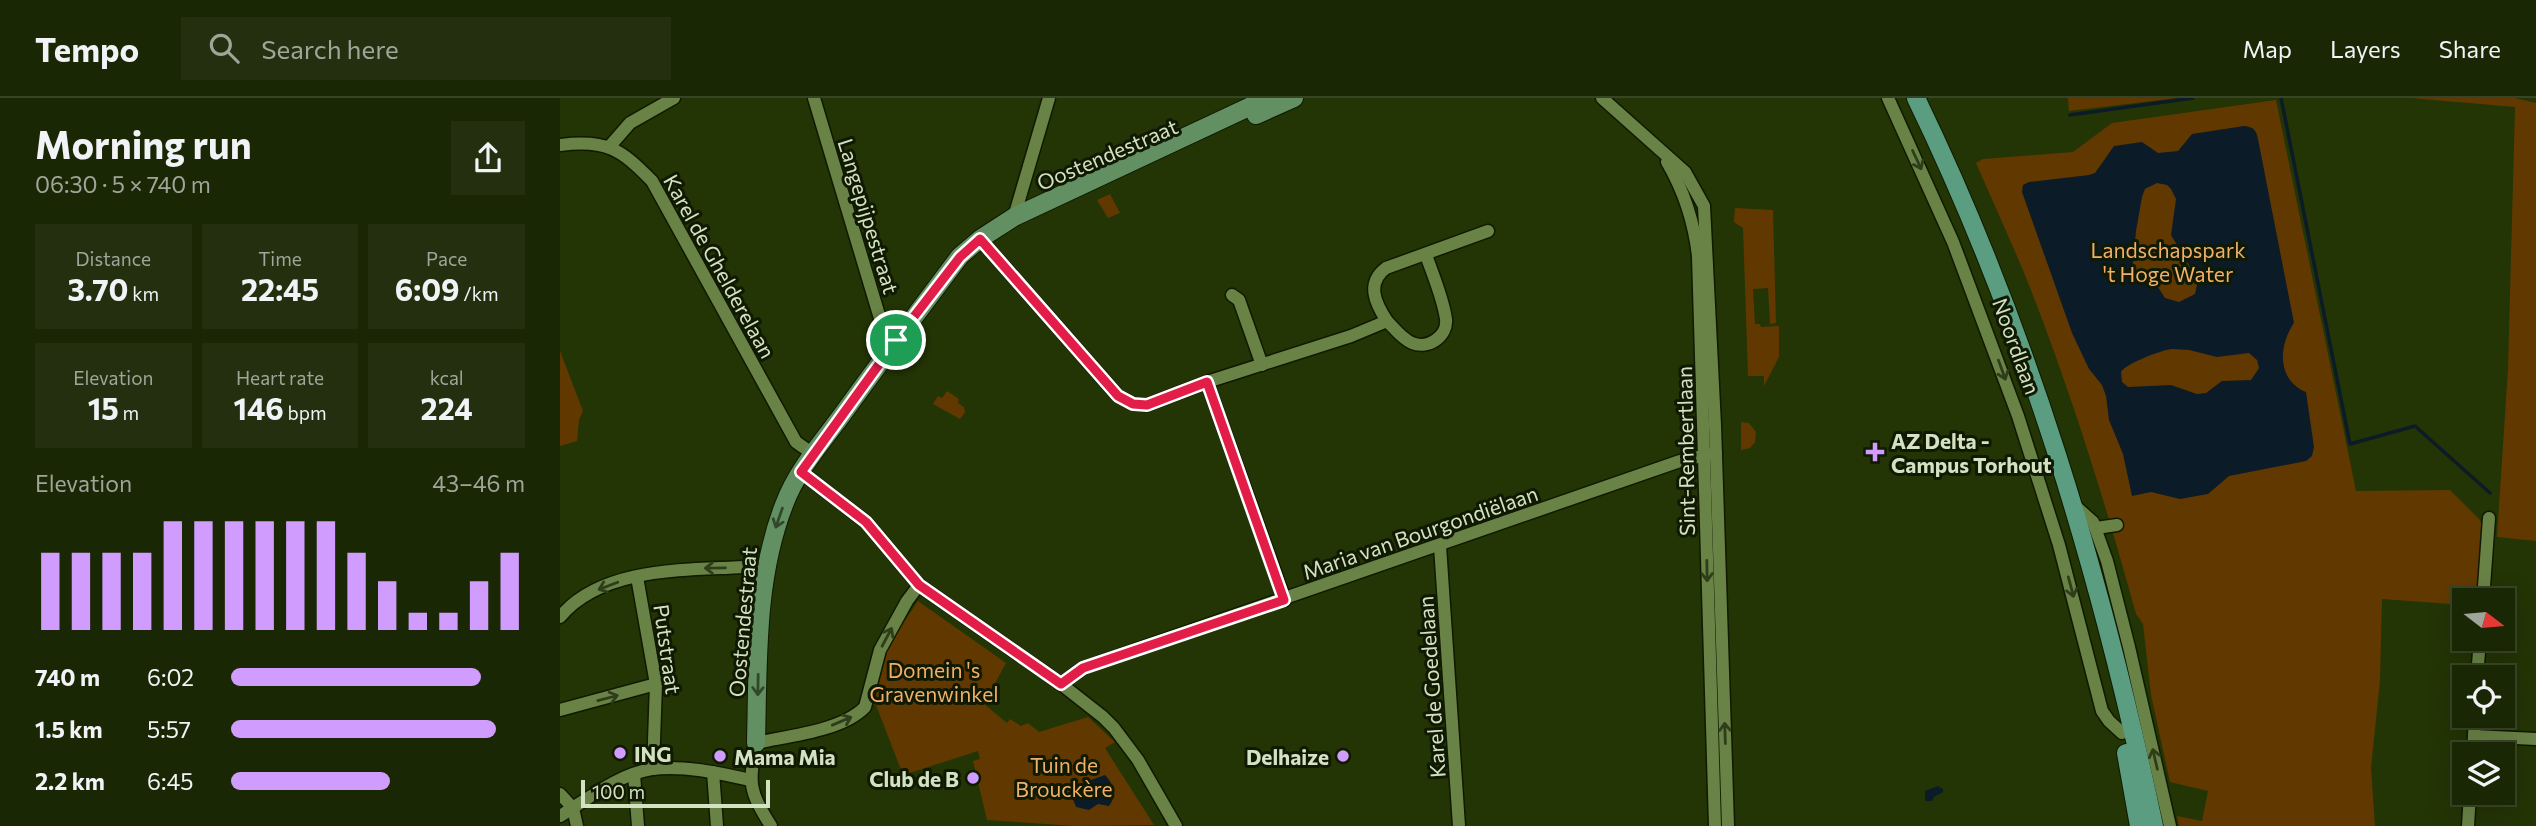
<!DOCTYPE html>
<html lang="en">
<head>
<meta charset="utf-8">
<style>
  :root { --surface:#1a2704; --page:#232f0e; --text:#f1f3f6; --muted:#9fa59a; --line:#384426; --accent:#d09dfe }
  body { margin:0; font-family:Commissioner,sans-serif; background:var(--page); color:var(--text); height:100vh; display:flex; flex-direction:column; font-size:26px; white-space:nowrap }
  * { box-sizing:border-box; margin:0 }
  p { font-size:23px; color:var(--muted) }
  .icon { flex:none; width:38px; height:38px; fill:none; stroke:currentColor; stroke-width:2; stroke-linecap:round; stroke-linejoin:round }
  .map { position:relative; flex:1; overflow:hidden }
  .details { display:flex; flex-direction:column; background:var(--surface); width:560px }
  .details>* { flex:none }
  .needle { width:46px; rotate:106deg }
  .buttons { position:absolute; left:1892px; top:490px; display:grid; gap:14px }
  .buttons a { display:grid; place-items:center; width:63px; height:63px; border-radius:0px; background:var(--surface); box-shadow:0 7px 28px #0002,0 0 0 2px var(--line); font-size:35px }
  .scale { position:absolute; left:21px; bottom:18px; width:189px; box-sizing:border-box; padding-left:7px; border:4px solid #d3e2c2; border-top:0; font-size:19px; line-height:24px; white-space:nowrap; color:#d3e2c2; -webkit-text-stroke:5px #101902; paint-order:stroke }
  .pin { position:absolute; display:grid; place-items:center; width:60px; height:60px; color:#fff; margin:-30px; border:4px solid #fff; border-radius:50%; box-shadow:0 2px 7px #0007 }
  .round { display:grid; place-items:center; flex:none; width:74px; height:74px; border-radius:0px; background:var(--page) }
  .head { display:flex; align-items:center; justify-content:space-between; height:119px; padding:0 35px }
  h1 { font-size:38px; font-weight:700; line-height:52px }
  .figures { display:grid; grid-template-columns:repeat(3,1fr); gap:10px; height:119px; padding:7px 35px }
  .figures div { display:grid; align-content:center; border-radius:0px; background:var(--page); text-align:center }
  .figures b { font-size:30px; font-weight:700 }
  .figures small { font-size:19px; font-weight:400 }
  .figures p { font-size:19px }
  .chart { height:196px; padding:14px 35px }
  .chart p { display:flex; justify-content:space-between }
  .chart svg { width:100%; height:126px; margin-top:7px; stroke:var(--accent); stroke-width:6 }
  ul { padding:0 35px; list-style:none; font-size:23px }
  li { display:grid; grid-template-columns:112px 84px 1fr; align-items:center; height:52px }
  li i { height:18px; border-radius:9px; background:var(--accent) }
  header { display:flex; align-items:center; gap:42px; box-sizing:border-box; height:98px; padding:0 35px; background:var(--surface); border-bottom:2px solid var(--line) }
  header strong { font-size:33px }
  nav { display:flex; gap:38px; margin-inline-start:auto; font-size:24px }
  .search { width:490px; height:63px; background:var(--page); display:flex; align-items:center; gap:18px; box-sizing:border-box; padding:0 24px; border-radius:0px; color:var(--muted); font-size:26px }
  main { display:flex; flex:1; min-height:0 }
  .map>svg:first-child { display:block }
  .green { fill:#613900 }
  .water { fill:#0c1b28; fill-rule:evenodd }
  .lines { fill:none; stroke-linecap:round; stroke-linejoin:round }
  .stream { stroke:#0c1b28; stroke-width:3.5 }
  .street-casing { stroke:#0f1a00; stroke-width:15 }
  .secondary-casing { stroke:#0f1a00; stroke-width:20 }
  .primary-casing { stroke:#0f1a00; stroke-width:20 }
  .street { stroke:#698246; stroke-width:12 }
  .secondary { stroke:#629063; stroke-width:18 }
  .primary { stroke:#5b9d80; stroke-width:18 }
  .oneway { stroke:#2f3e1a }
  .oneway2 { stroke:#314929 }
  .route-casing { stroke:#fff; stroke-width:14 }
  .route { stroke:#e11d48; stroke-width:9 }
  .poi-dot { fill:#d09dfe; stroke:#101902; stroke-width:2.5 }
  .labels { text-anchor:middle; dominant-baseline:central; stroke-width:6; stroke-linejoin:round; paint-order:stroke }
  .street-label { font-size:21px; fill:#d3e2c2; stroke:#101902 }
  .park-label { font-size:21px; fill:#f1b069; stroke:#101902 }
  .poi-label { font-size:21px; font-weight:bold; fill:#d3e2c2; stroke:#101902; text-anchor:start }
</style>
</head>
<body>
<header>
<strong>Tempo</strong>
<div class="search"><svg class="icon" aria-label="search" viewBox="0 0 24 24"><circle cx="10" cy="10" r="6"/><path d="M15 15l6 6"/></svg>Search here</div>
<nav><a>Map</a><a>Layers</a><a>Share</a></nav>
</header>
<main>
<section class="details">
<div class="head"><div><h1>Morning run</h1><p>06:30 · 5 × 740 m</p></div><a class="round"><svg class="icon" aria-label="share" viewBox="0 0 24 24"><path d="M12 15V3M7 8l5-5 5 5M5 13v7h14v-7"/></svg></a></div>
<div class="figures">
<div><p>Distance</p><b>3.70<small> km</small></b></div>
<div><p>Time</p><b>22:45</b></div>
<div><p>Pace</p><b>6:09<small> /km</small></b></div>
</div>
<div class="figures">
<div><p>Elevation</p><b>15<small> m</small></b></div>
<div><p>Heart rate</p><b>146<small> bpm</small></b></div>
<div><p>kcal</p><b>224</b></div>
</div>
<div class="chart"><p><span>Elevation</span>43–46 m</p>
<svg viewBox="0 0 160 44" preserveAspectRatio="none"><path d="M5 44V17M15 44V17M25 44V17M35 44V17M45 44V6M55 44V6M65 44V6M75 44V6M85 44V6M95 44V6M105 44V17M115 44V27M125 44V38M135 44V38M145 44V27M155 44V17"/></svg>
</div>
<ul>
<li><b>740 m</b>6:02<i style="width:85%"></i></li>
<li><b>1.5 km</b>5:57<i style="width:90%"></i></li>
<li><b>2.2 km</b>6:45<i style="width:54%"></i></li>
</ul>
</section>
<div class="map">
<svg width="1976" height="728" viewBox="0 0 1976 728">
  <rect width="100%" height="100%" fill="#233405"/>
  <g class="green">
    <path d="M1508,0H1617L1509,13Z"/>
    <path d="M1851,0H1955L1976,5V443L1937,439L1948,271L1955,9Z"/>
    <path d="M1716,2L1796,393L1890,392L1920,422L1922,429L1918,502H1904V507L1822,501L1820,582L1811,670L1815,728H1619L1617,718L1642,723L1648,693L1610,684L1591,597L1583,526L1576,516C1545,403 1510,291 1467,182C1451,143 1433,104 1416,65L1423,61L1513,54L1552,25Z"/>
    <path d="M550,96L560,115L548,120L537,102Z"/>
    <path d="M1175,110L1213,112L1216,225L1210,226L1208,190L1193,191L1195,226H1200L1201,229L1219,228V259L1204,288V278H1188L1183,130L1174,124Z"/>
    <path d="M0,253L23,313L19,322L17,343L0,348Z"/>
    <path d="M387,293L399,301L398,305L404,309L405,314L400,321L373,306L378,298L382,300Z"/>
    <path d="M1181,324L1189,325L1196,334L1195,344L1190,350L1181,352Z"/>
    <path d="M358,503L446,565L424,606L447,625L450,621L461,628L468,625L479,634L528,619L555,644L545,650L594,727L516,728L427,722L413,663L420,661L418,653L343,677L316,607H309L326,551Z"/>
  </g>
  <g class="water">
    <path d="M1684,28C1694,29 1696,32 1698,41L1734,225C1718,248 1717,282 1746,294L1754,349L1752,358L1746,363L1669,378L1648,396L1620,401L1591,394L1572,398L1563,356L1549,322L1546,298L1542,287L1529,271L1512,235L1462,94L1463,87L1469,84L1529,77L1535,75L1554,48L1582,44L1598,55L1618,53L1632,36ZM1597,85L1607,87L1611,91L1616,101L1611,137L1638,182L1635,196L1619,204L1605,200L1598,189L1578,176L1575,171L1573,165L1576,133L1582,99L1585,91ZM1612,251L1629,252L1657,259L1689,255L1697,262L1699,270L1691,282L1662,283L1646,295L1637,296L1611,287L1568,289L1562,284L1561,274C1565,266 1601,252 1612,251Z"/>
    <path d="M545,677C554,687 558,696 549,708L538,706L529,712L516,709L512,699L514,688Z"/>
    <path d="M1378,688L1383,691V694L1374,699L1372,703H1365V693Z"/>
  </g>
  <g class="lines">
    <g class="stream">
      <path d="M1721,0L1790,346L1855,328L1930,395"/>
      <path d="M1510,17L1633,0"/>
    </g>
    <defs>
      <g id="street">
        <path d="M254,0L322,227L336,242"/>
        <path d="M1042,0L1125,74L1144,108L1155,327L1168,728"/>
        <path d="M1328,0L1393,144L1458,318L1499,447L1542,613L1549,623L1562,635"/>
        <path d="M0,47C46,41 61,51 92,83L236,344L253,356"/>
        <path d="M50,48L70,25L114,0"/>
        <path d="M1107,64C1124,93 1134,124 1138,158L1155,728"/>
        <path d="M454,119L489,0"/>
        <path d="M420,141L558,298L573,306L587,307L647,284L791,238L827,223C834,230 842,241 852,245C868,252 888,238 886,221C883,200 873,177 866,157"/>
        <path d="M672,197L679,202L702,267"/>
        <path d="M827,223C815,205 806,185 826,170L928,133"/>
        <path d="M647,284L725,502"/>
        <path d="M241,374L306,424L359,487L501,586L543,619L554,630L578,662L616,728"/>
        <path d="M1513,406L1533,424L1547,463L1569,549L1610,728"/>
        <path d="M1536,430L1557,427"/>
        <path d="M880,448L899,728"/>
        <path d="M77,479L96,586L93,671"/>
        <path d="M1923,502L1929,420"/>
        <path d="M0,519C37,474 110,472 163,470C178,470 193,467 207,470"/>
        <path d="M1917,579L1920,541"/>
        <path d="M501,586L523,570L1120,363L1156,355"/>
        <path d="M0,612L96,586"/>
        <path d="M1914,638L1976,641"/>
        <path d="M1913,656L1915,618"/>
        <path d="M153,674L157,728"/>
        <path d="M74,676L78,728"/>
        <path d="M0,696L13,710L17,728"/>
        <path d="M0,718C28,701 59,676 92,671C124,667 159,675 190,682"/>
        <path d="M211,728C188,691 189,687 196,645C228,638 282,633 305,609L320,552L347,503L359,487"/>
        <path d="M1908,728L1910,695"/>
      </g>
      <g id="secondary">
        <path d="M696,17L734,0"/>
        <path d="M196,645C198,566 195,481 224,407C236,374 261,345 282,317C320,264 360,211 400,158L420,141L454,119L708,0"/>
      </g>
      <g id="primary">
        <path d="M1356,0C1468,231 1541,478 1594,728"/>
        <path d="M1566,655L1579,728"/>
      </g>
    </defs>
    <use href="#street" class="street-casing"/>
    <use href="#secondary" class="secondary-casing"/>
    <use href="#primary" class="primary-casing"/>
    <use href="#street" class="street"/>
    <use href="#secondary" class="secondary"/>
    <use href="#primary" class="primary"/>
  </g>
  <defs><path id="oneway-shaft" d="M-6 0H5M1.5-3L5.5 0L1.5 3" fill="none" stroke-width="1.6" stroke-linecap="round" stroke-linejoin="round" transform="scale(1.75)"/></defs>
  <g class="oneway">
    <use href="#oneway-shaft" transform="translate(1357 62) rotate(65)"/>
    <use href="#oneway-shaft" transform="translate(1442 272) rotate(70)"/>
    <use href="#oneway-shaft" transform="translate(155 470) rotate(179)"/>
    <use href="#oneway-shaft" transform="translate(1147 473) rotate(89)"/>
    <use href="#oneway-shaft" transform="translate(48 488) rotate(159)"/>
    <use href="#oneway-shaft" transform="translate(1511 489) rotate(75)"/>
    <use href="#oneway-shaft" transform="translate(327 539) rotate(-62)"/>
    <use href="#oneway-shaft" transform="translate(48 600) rotate(-15)"/>
    <use href="#oneway-shaft" transform="translate(282 623) rotate(-23)"/>
    <use href="#oneway-shaft" transform="translate(1165 635) rotate(-92)"/>
    <use href="#oneway-shaft" transform="translate(1595 661) rotate(-103)"/>
  </g>
  <g class="oneway2">
    <use href="#oneway-shaft" transform="translate(219 420) rotate(109)"/>
    <use href="#oneway-shaft" transform="translate(198 587) rotate(91)"/>
  </g>
  <g class="lines">
    <defs>
      <path id="route" d="M420,141L558,298L573,306L587,307L647,284L724,502L523,570L501,586L359,487L306,424L241,374L349,225L400,159Z"/>
    </defs>
    <use href="#route" class="route-casing"/>
    <use href="#route" class="route"/>
  </g>
  <g class="poi-dot">
    <path d="M1311.5 343.5h7v7h7v7h-7v7h-7v-7h-7v-7h7z"/>
    <circle cx="60" cy="655" r="7"/>
    <circle cx="160" cy="658" r="7"/>
    <circle cx="783" cy="658" r="7"/>
    <circle cx="413" cy="680" r="7"/>
  </g>
  <g class="labels">
    <g class="street-label">
      <text transform="translate(547 56) rotate(-23)">Oostendestraat</text>
      <text transform="translate(309 118) rotate(73)">Langepijpestraat</text>
      <text transform="translate(160 168) rotate(61)">Karel de Ghelderelaan</text>
      <text transform="translate(1457 248) rotate(70)">Noordlaan</text>
      <text transform="translate(1125 353) rotate(-91)">Sint-Rembertlaan</text>
      <text transform="translate(860 434) rotate(-19)">Maria van Bourgondiëlaan</text>
      <text transform="translate(182 524) rotate(-85)">Oostendestraat</text>
      <text transform="translate(108 551) rotate(82)">Putstraat</text>
      <text transform="translate(871 589) rotate(-94)">Karel de Goedelaan</text>
    </g>
    <g class="park-label">
      <text x="1608" y="151">Landschapspark<tspan x="1608" dy="24">'t Hoge Water</tspan></text>
      <text x="374" y="571">Domein 's<tspan x="374" dy="24">Gravenwinkel</tspan></text>
      <text x="504" y="666">Tuin de<tspan x="504" dy="24">Brouckère</tspan></text>
    </g>
    <g class="poi-label">
      <text x="1331" y="342">AZ Delta -<tspan x="1331" dy="24">Campus Torhout</tspan></text>
      <text x="74" y="655">ING</text>
      <text x="174" y="658">Mama Mia</text>
      <text x="769" y="658" text-anchor="end">Delhaize</text>
      <text x="399" y="680" text-anchor="end">Club de B</text>
    </g>
  </g>
</svg>
<div class="buttons">
<a><svg class="needle" viewBox="-14 -14 28 28"><path d="M0-13l5 13h-10z" fill="#e53935"/><path d="M0 13l5-13h-10z" fill="#9fa59a"/></svg></a>
<a><svg class="icon" aria-label="locate" viewBox="0 0 24 24"><circle cx="12" cy="12" r="6"/><path d="M12 2v4M12 18v4M2 12h4M18 12h4"/></svg></a>
<a><svg class="icon" aria-label="layers" viewBox="0 0 24 24"><path d="M12 4l9 5-9 5-9-5zM3 14l9 5 9-5"/></svg></a>
</div>
<div class="scale">100 m</div>
<div class="pin" style="left:336px;top:242px;background:#1e9e55"><svg class="icon" aria-label="arrive" viewBox="0 0 24 24"><path d="M6 21V4h12l-3 4 3 4H6"/></svg></div>
</div>
</main>
</body>
</html>
